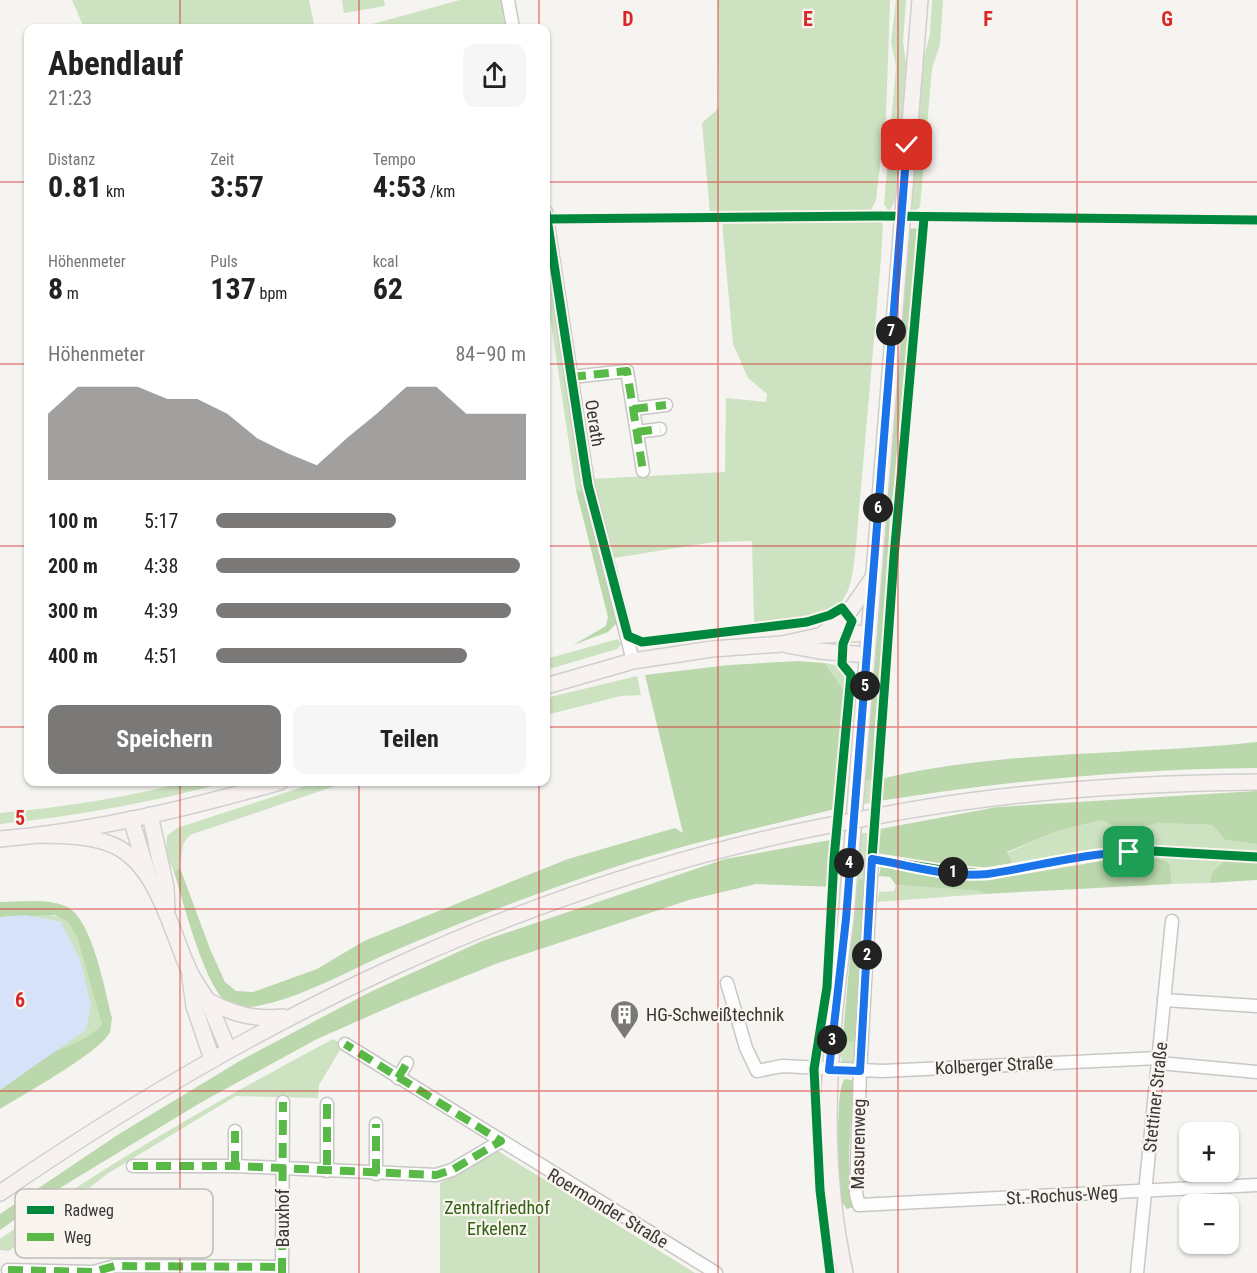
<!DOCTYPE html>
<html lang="de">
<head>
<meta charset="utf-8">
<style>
  :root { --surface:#fff; --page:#f6f6f6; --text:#222; --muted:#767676; --accent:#7b7977 }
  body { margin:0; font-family:"Roboto Condensed",sans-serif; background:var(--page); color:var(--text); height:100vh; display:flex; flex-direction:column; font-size:22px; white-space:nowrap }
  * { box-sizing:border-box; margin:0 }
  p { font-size:20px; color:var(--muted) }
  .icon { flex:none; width:33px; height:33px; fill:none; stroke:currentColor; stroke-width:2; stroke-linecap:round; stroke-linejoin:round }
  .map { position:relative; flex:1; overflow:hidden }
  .side { position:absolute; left:24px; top:24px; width:526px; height:762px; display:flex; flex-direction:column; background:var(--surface); border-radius:12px; box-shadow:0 2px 4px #0004 }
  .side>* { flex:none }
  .tools { position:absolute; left:1179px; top:1122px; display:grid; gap:12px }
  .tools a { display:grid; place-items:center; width:60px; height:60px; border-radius:12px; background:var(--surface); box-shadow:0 2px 4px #0004; font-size:30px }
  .pin { position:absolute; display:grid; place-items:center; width:51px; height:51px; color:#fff; margin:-26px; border-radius:12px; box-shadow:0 3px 9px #0006 }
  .km { position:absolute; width:30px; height:30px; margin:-15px; border-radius:50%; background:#222; color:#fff; font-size:16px; line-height:30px; text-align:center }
  .round { display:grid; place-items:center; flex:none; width:63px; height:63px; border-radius:12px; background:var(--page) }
  .headline { display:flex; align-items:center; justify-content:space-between; height:102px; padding:0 24px }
  h1 { font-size:33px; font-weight:700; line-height:45px }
  .figures { display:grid; grid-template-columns:repeat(3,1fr); gap:9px; height:102px; padding:6px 24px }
  .figures div { display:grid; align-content:center }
  .figures b { font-size:30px; font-weight:700 }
  .figures small { font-size:16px; font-weight:400 }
  .figures p { font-size:16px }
  .chart { height:168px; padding:12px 24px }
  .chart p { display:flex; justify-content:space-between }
  .chart svg { width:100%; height:108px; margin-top:6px; fill:var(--accent); opacity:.7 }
  .cta { display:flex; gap:12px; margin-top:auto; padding:12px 24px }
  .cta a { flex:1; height:69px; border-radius:12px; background:var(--accent); color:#fff; font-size:24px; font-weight:700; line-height:69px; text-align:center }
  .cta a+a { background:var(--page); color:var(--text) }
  ul { padding:0 24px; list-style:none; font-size:20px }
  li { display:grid; grid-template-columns:96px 72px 1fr; align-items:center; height:45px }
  li i { height:15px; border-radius:8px; background:var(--accent) }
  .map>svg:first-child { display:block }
  .green { fill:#cce2c0 }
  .forest { fill:#bbd7ac }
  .water { fill:#d6e2f7 }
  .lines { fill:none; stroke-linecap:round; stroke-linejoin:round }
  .minor-casing { stroke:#c9c7c5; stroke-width:15 }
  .major-casing { stroke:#d0cfce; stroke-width:18 }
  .minor { stroke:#fefdfd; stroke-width:12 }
  .major { stroke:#f7f2f0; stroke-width:15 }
  .major-bridge-casing { stroke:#d0cfce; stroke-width:18; stroke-linecap:butt }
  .major-bridge { stroke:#f7f2f0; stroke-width:15 }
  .quiet { stroke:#58b947; stroke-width:8; stroke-dasharray:15 8; stroke-linecap:butt }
  .cycleway-casing { stroke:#f9f4ee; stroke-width:13 }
  .cycleway { stroke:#00873e; stroke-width:9 }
  .route-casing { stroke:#fff; stroke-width:12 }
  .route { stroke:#1a73e8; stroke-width:8 }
  .grid { fill:none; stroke:#d62828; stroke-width:1.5; stroke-opacity:0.55 }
  .labels { text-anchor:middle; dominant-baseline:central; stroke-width:4.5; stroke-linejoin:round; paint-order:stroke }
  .street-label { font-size:18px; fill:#393735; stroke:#f9f4ee }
  .poi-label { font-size:18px; fill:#393735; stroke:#f9f4ee; text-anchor:start }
  .park-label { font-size:18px; fill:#306115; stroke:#f9f4ee }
  .key { fill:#f9f4ee; stroke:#bfbbb6; stroke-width:1.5 }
  .key-label { font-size:16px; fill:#393735 }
  .grid-label { font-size:20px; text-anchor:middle; font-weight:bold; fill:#d62828; stroke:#f9f4ee; stroke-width:4.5; stroke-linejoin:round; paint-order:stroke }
</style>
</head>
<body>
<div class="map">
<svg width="1257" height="1273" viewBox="0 0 1257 1273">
  <rect width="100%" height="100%" fill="#f6f4f1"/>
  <g class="green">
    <path d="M72,0H309L315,28H84Z"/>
    <path d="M342,0H384L385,6L344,13Z"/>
    <path d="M460,0H502L508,28H358Z"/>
    <path d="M718,0H890L886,117L876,200L870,212L710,214L702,123L719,108Z"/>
    <path d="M896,0H906L903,41L906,64L895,200L889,212L884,204L896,66L891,42Z"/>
    <path d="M932,0H943L940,44L932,69L920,207L914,211L908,206L923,60L930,34Z"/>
    <path d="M881,220L883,226L880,271L856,545C854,562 853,585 843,600C831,618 775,621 754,622L752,541L714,542L614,558L590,479L725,472L726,398L766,402L767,394L748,378L733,344L722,222Z"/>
    <path d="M546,266L550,275L584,492L576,490L546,290Z"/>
    <path d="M618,639L621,644L617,649L546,670V659Z"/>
    <path d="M825,663L839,666L847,673V695Z"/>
    <path d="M637,676L641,695L621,696L546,715V698Z"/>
    <path d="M874,779L871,803L864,804L866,781Z"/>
    <path d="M185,782H228C153,802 77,816 0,824V813C63,807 125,798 185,782Z"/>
    <path d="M318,782H347L190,835L183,844L180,868L174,872L166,854L167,836L177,828Z"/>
    <path d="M1102,820L1122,831L1160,823L1212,825L1225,840L1257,844V855C1220,854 1183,849 1146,849C1100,849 1057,856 1013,865L1007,853L1057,831Z"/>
    <path d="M861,833H870L866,880L857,879Z"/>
    <path d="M1130,854L1225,860L1213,871L1209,883L1172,884L1170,865L1165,860Z"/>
    <path d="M896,885L981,891L984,894L877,902L879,892L894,891Z"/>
    <path d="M25,915C40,915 57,912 69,923C80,933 98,1006 102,1024C88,1040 69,1049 49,1054L86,1030L61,922Z"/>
    <path d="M333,1039L343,1045L319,1085L318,1098L236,1096L107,1174L9,1251L0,1250V1239C106,1164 219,1100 333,1039Z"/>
    <path d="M856,1039L854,1062L850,1067L843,1066L840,1055L844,1041L849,1042Z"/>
    <path d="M498,1151L695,1273H440V1183Z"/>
  </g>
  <g class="forest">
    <path d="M918,228L901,431L890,516L884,622L874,736V779L866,781L867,734L908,229Z"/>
    <path d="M576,490L584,492L617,623L608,632L573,645L606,626L608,617Z"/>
    <path d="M797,661L825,663L847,695L839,808C764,827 688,843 615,867C536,893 458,923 382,956C351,970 259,1020 229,1004C205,990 183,900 174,872L180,868L210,949L225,982L236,991L253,992L317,969L364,941L568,859L675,828L683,833L645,675L729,665Z"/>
    <path d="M1257,742V768C1130,769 1005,781 879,801L880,779C1004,749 1131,756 1257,742Z"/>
    <path d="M1257,791V844L1225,840L1212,825L1160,823L1122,831L1102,820L1057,831L1007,852L1013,865C967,877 923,865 877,858L880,829L997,807Z"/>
    <path d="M836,839L835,887L756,884L689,900L498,963L401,1002L317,1039L200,1103L55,1191L0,1230V1214L119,1134L243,1059L370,992L482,941L725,859Z"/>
    <path d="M1130,854L1165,860L1170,865L1172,884L984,894L981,891L896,885L890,877L879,876L881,864L973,876L1065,860Z"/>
    <path d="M1225,860H1257V880L1209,883L1213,871Z"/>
    <path d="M857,879L866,880L856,1039L853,1042L844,1041L843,1035Z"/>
    <path d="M0,902C20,902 46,898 65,906C92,916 105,991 112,1018C111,1022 111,1028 110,1032C102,1051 21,1096 0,1109V1090C15,1079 32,1060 50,1054C70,1045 87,1041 102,1024L77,937L68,922L55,915L0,917Z"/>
    <path d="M845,1079L852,1080L853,1087C852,1120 844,1177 854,1207L847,1209L839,1198C840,1177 834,1089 845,1079Z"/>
  </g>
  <path class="water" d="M25,915L61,922L80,959L91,1005L86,1030L0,1090V917Z"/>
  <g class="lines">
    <defs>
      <g id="minor">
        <path d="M508,0L513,28"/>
        <path d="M546,212L588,485L633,661"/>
        <path d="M571,377L627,371L643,471"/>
        <path d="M633,409L666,405"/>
        <path d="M637,432L660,429"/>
        <path d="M872,859L860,1072L856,1194L859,1205L1257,1185"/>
        <path d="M727,983L746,1048L757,1071L782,1066L882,1071L1159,1058"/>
        <path d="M1164,1000L1257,1006"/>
        <path d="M345,1044L716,1273"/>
        <path d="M1159,1063L1257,1072"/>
        <path d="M398,1078L407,1063"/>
        <path d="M327,1104V1171"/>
        <path d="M133,1166H235L436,1175L452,1170L501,1141"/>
        <path d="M235,1166V1131"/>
        <path d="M376,1174V1124"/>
        <path d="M8,1270L93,1272L115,1266L282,1267"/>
        <path d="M282,1273L283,1102"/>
        <path d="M1137,1273L1172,921"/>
      </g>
      <g id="major">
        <path d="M823,634L847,615L872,579"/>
        <path d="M787,645L819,651L867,655"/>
        <path d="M546,686L633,661L712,649L782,644L823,635L869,633"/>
        <path d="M899,812C1017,791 1137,783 1257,782"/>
        <path d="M150,815L166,887L167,910"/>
        <path d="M131,819L147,871"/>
        <path d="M38,835C64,836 91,835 115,846C158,866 171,932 189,970C194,981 202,991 208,1002C215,1017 221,1033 228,1049"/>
        <path d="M0,839C95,831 189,808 280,782"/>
        <path d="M190,978L194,1006L212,1059"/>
        <path d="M208,1001C234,1014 254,1020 283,1017"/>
        <path d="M0,1193C252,1020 518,888 820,827"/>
        <path d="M845,1273C819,1154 829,1039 846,919L920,0"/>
      </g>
    </defs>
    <use href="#minor" class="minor-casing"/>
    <use href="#major" class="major-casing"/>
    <use href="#minor" class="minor"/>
    <use href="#major" class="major"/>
    <defs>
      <path id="major-bridge" d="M820,827L899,812"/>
    </defs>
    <use href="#major-bridge" class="major-bridge-casing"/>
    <use href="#major-bridge" class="major-bridge"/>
    <g class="quiet">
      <path d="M571,377L627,371L643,471"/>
      <path d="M633,409L666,405"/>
      <path d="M637,432L660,429"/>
      <path d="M398,1078L407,1063"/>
      <path d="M327,1104V1171"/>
      <path d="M133,1166H235L436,1175L452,1170L501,1141L345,1044"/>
      <path d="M235,1166V1131"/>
      <path d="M376,1174V1124"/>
      <path d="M8,1270L93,1272L115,1266L282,1267"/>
      <path d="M282,1273L283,1102"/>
    </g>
    <defs>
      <g id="cycleway">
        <path d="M546,212L588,485L628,636L642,642L807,622L830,615L842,608L852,621L843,644L842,664L851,675L834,859L827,987L814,1069L820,1190L830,1273"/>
        <path d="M924,218L894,557L872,859L948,871L986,874L1109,853L1152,851L1257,857"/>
        <path d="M547,219L880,216L1257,220"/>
      </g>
    </defs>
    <use href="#cycleway" class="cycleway-casing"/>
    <use href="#cycleway" class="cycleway"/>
  </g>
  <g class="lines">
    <defs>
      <path id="route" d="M907,145L846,919L829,1070L860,1071L872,859C908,865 951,878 987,874C1035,867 1080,854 1129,852"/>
    </defs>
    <use href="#route" class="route-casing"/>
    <use href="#route" class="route"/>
  </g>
  <path class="grid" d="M180,0V28M359,0V28M539,0V28M718,0V1273M898,0V1273M1077,0V1273M0,182H28M546,182H1257M0,364H28M546,364H1257M0,546H28M546,546H1257M0,727H28M546,727H1257M180,782V1273M359,782V1273M539,782V1273M0,909H1257M0,1091H1257"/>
  <defs>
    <symbol id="building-pin" viewBox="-11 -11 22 30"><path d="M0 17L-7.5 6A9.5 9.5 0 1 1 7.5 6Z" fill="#7b7977" stroke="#f9f4ee"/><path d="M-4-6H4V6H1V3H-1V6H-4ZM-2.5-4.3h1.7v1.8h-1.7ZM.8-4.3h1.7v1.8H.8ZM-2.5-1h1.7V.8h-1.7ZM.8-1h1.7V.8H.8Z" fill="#fff"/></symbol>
  </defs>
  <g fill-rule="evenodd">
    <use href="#building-pin" x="608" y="998" width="33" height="45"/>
  </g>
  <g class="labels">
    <g class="street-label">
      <text transform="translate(595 423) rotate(81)">Oerath</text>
      <text transform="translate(994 1065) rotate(-3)">Kolberger Straße</text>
      <text transform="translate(1155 1097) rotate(-84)">Stettiner Straße</text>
      <text transform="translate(858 1144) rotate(-89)">Masurenweg</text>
      <text transform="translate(1062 1195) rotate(-3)">St.-Rochus-Weg</text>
      <text transform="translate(608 1208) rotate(31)">Roermonder Straße</text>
      <text transform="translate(282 1218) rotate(-90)">Bauxhof</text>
    </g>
    <g class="poi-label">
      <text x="646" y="1014">HG-Schweißtechnik</text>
    </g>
    <g class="park-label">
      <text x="497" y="1207">Zentralfriedhof<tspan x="497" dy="21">Erkelenz</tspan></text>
    </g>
  </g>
  <rect x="15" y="1189" width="198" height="69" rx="9" class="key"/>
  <rect x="27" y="1206" width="27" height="8" fill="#00873e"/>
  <rect x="27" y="1233" width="27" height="8" fill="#58b947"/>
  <g class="key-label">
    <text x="64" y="1216">Radweg</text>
    <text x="64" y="1243">Weg</text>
  </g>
  <g class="grid-label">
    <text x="628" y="26">D</text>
    <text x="808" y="26">E</text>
    <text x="988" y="26">F</text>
    <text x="1167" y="26">G</text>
    <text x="20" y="825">5</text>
    <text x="20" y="1007">6</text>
  </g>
</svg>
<div class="tools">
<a>+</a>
<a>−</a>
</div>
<div class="pin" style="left:1129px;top:852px;background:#1e9e55"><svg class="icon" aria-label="arrive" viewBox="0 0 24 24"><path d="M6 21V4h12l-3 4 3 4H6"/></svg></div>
<div class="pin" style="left:907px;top:145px;background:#d93025"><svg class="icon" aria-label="check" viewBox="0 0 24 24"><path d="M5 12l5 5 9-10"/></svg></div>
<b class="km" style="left:953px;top:872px">1</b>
<b class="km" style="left:867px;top:955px">2</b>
<b class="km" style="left:832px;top:1040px">3</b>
<b class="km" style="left:849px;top:863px">4</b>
<b class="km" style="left:865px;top:686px">5</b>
<b class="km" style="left:878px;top:508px">6</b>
<b class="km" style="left:891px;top:331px">7</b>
<section class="side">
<div class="headline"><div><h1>Abendlauf</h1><p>21:23</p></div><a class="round"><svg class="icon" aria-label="share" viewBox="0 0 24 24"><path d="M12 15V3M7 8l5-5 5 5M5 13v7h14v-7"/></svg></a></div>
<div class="figures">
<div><p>Distanz</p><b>0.81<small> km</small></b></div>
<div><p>Zeit</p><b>3:57</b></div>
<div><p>Tempo</p><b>4:53<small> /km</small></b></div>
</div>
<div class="figures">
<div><p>Höhenmeter</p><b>8<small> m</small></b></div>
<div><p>Puls</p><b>137<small> bpm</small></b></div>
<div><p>kcal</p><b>62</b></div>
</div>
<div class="chart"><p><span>Höhenmeter</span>84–90 m</p>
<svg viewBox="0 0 160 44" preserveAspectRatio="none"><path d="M0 44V17L10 6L20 6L30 6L40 11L50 11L60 17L70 27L80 33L90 38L100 27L110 17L120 6L130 6L140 17L150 17L160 17V44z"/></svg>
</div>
<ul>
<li><b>100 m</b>5:17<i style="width:58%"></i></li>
<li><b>200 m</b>4:38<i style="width:98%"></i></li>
<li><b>300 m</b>4:39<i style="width:95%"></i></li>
<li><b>400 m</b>4:51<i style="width:81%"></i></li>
</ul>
<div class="cta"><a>Speichern</a><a>Teilen</a></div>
</section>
</div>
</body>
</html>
